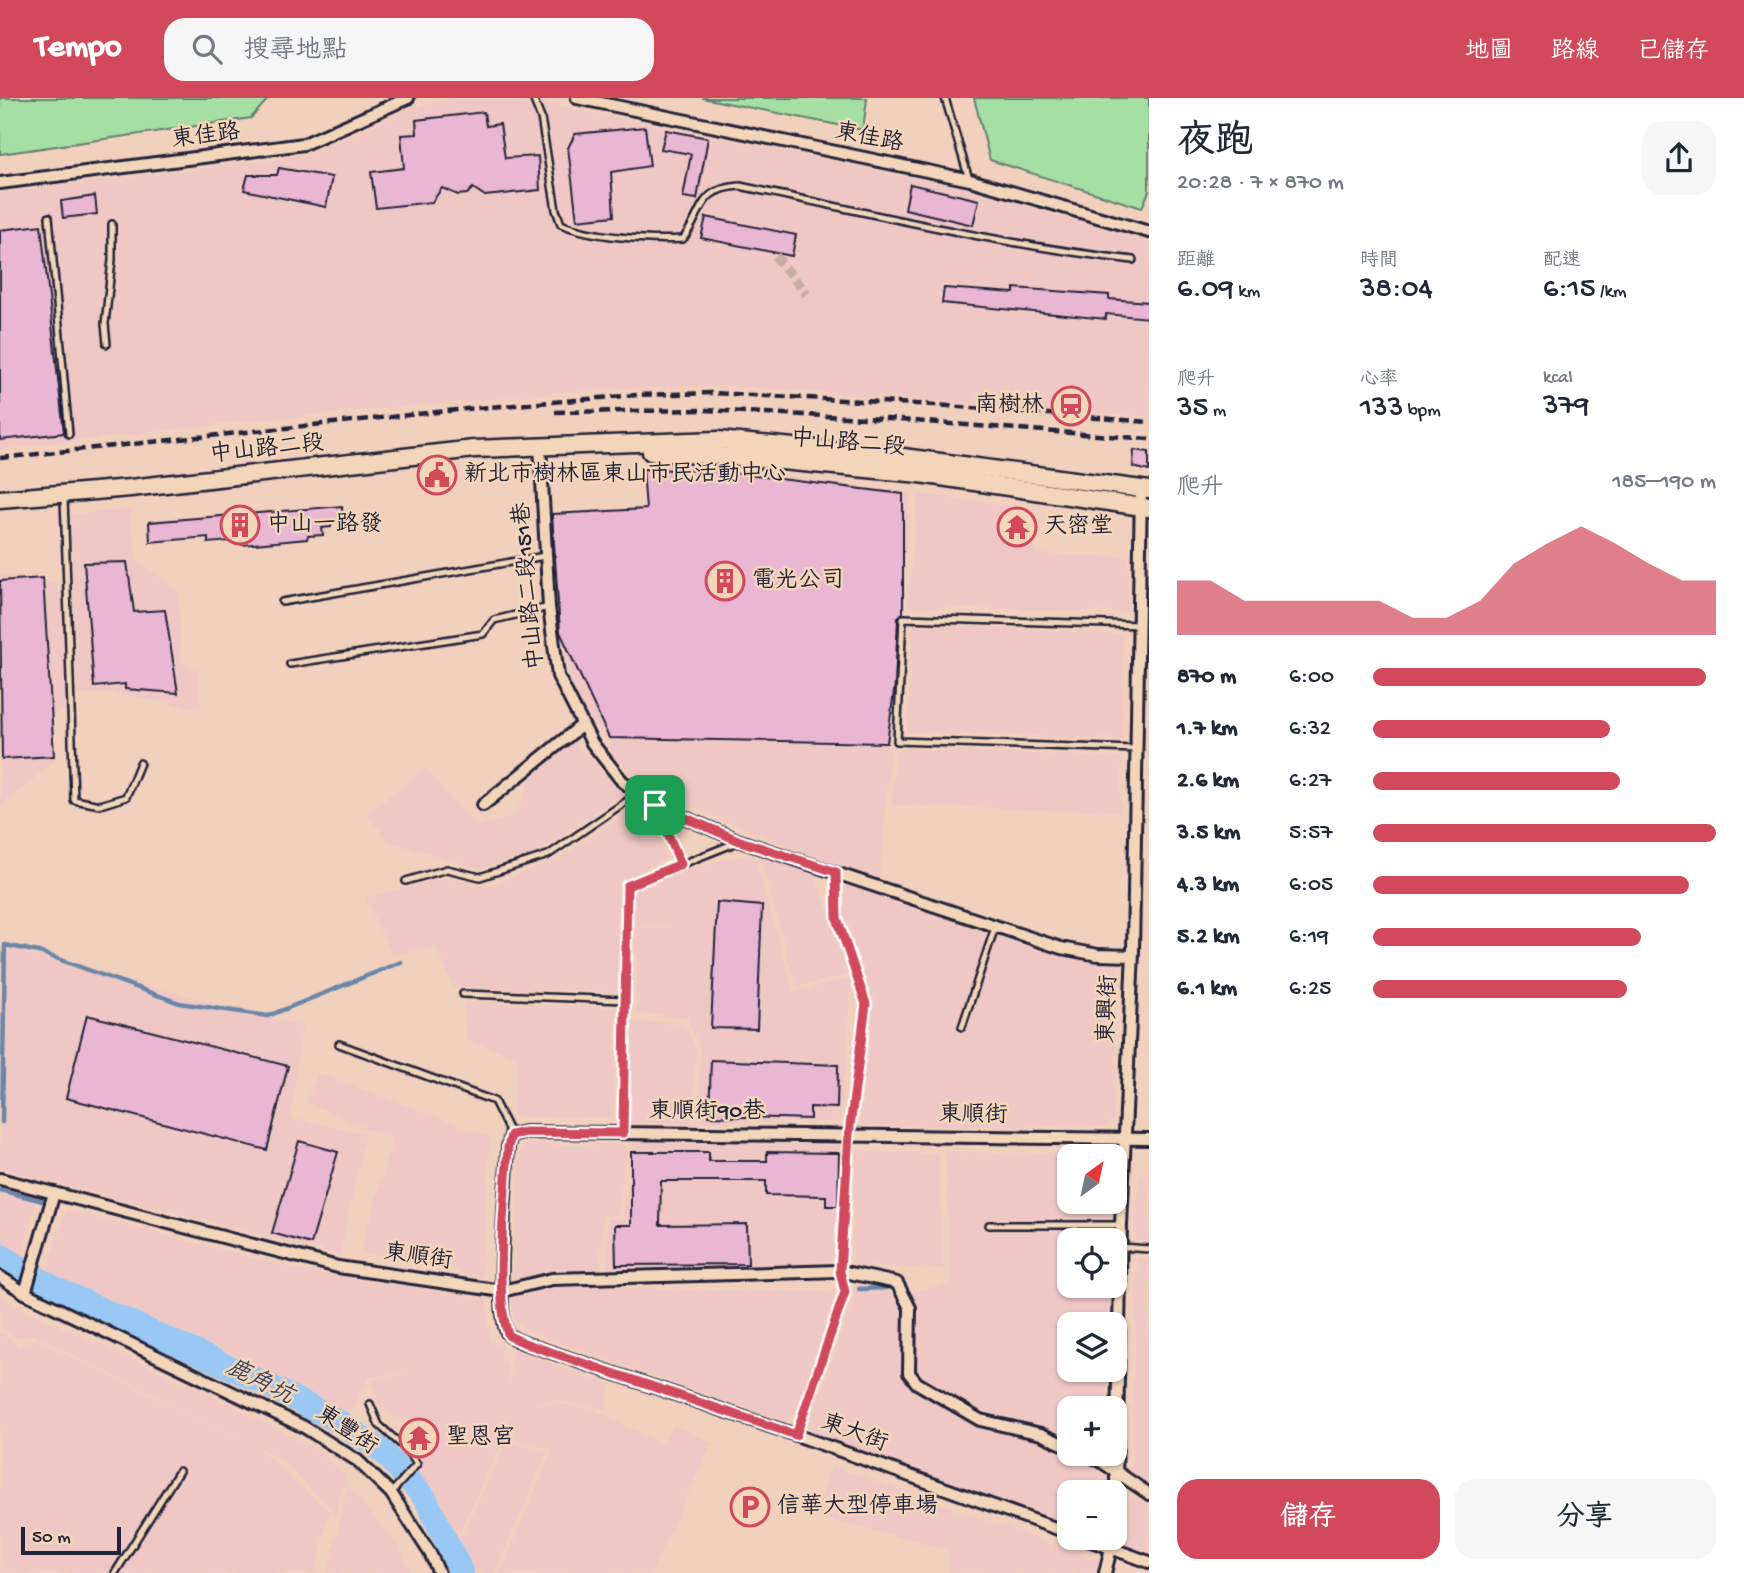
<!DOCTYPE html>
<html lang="zh-TW">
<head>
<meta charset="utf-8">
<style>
  :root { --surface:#fff; --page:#f6f6f7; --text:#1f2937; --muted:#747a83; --accent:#d1495b }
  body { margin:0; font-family:"Gochi Hand","LXGW WenKai TC",sans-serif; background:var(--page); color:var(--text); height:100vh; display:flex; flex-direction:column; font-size:26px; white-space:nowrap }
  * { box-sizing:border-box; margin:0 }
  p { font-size:23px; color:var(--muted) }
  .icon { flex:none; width:38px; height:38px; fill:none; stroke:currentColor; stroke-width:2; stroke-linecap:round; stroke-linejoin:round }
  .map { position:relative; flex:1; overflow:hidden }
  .side { display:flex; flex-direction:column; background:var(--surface); width:595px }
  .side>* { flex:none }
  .needle { width:46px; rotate:33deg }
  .tools { position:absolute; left:1057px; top:1046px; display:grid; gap:14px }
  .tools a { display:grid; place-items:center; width:70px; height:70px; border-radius:14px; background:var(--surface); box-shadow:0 2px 5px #0004; font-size:35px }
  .scale { position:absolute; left:21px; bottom:18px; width:100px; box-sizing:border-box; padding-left:7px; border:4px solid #22223b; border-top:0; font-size:19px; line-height:24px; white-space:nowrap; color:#22223b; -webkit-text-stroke:5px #f3d6b9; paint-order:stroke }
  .pin { position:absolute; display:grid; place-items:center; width:60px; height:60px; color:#fff; margin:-30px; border-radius:14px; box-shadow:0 4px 10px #0006 }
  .round { display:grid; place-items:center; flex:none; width:74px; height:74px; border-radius:21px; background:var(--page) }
  .head { display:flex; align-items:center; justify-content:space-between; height:119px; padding:0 28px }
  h1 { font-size:38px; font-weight:600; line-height:52px }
  .figures { display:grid; grid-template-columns:repeat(3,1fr); gap:10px; height:119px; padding:7px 28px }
  .figures div { display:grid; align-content:center }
  .figures b { font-size:30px; font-weight:600 }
  .figures small { font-size:19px; font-weight:400 }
  .figures p { font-size:19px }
  .chart { height:196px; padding:14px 28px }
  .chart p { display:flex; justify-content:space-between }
  .chart svg { width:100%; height:126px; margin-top:7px; fill:var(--accent); opacity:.7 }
  .cta { display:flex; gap:14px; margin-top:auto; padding:14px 28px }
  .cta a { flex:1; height:80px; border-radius:21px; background:var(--accent); color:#fff; font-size:28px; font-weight:600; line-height:80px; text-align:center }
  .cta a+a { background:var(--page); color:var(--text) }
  ul { padding:0 28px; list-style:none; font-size:23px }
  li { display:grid; grid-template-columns:112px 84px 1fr; align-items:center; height:52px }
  li i { height:18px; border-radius:9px; background:var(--accent) }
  header { display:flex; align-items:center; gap:42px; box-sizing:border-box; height:98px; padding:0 35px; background:var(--accent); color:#fff }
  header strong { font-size:33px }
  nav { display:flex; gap:38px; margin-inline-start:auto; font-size:24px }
  .search { width:490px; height:63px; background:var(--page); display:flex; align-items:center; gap:18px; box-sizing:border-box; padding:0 24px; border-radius:21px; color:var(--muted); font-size:26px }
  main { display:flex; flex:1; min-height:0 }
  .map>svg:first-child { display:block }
  .built { fill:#efc8c5 }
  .green { fill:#a5dfa4; stroke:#648070; stroke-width:2 }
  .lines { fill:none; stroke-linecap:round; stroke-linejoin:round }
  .stream { stroke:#6986aa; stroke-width:4.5 }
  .river { stroke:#99c8f4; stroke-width:24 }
  .building { fill:#e9b6d4; stroke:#22223b; stroke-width:2 }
  .street-tunnel { stroke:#c8ada4; stroke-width:10; stroke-dasharray:10 5; stroke-linecap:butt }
  .lane-casing { stroke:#22223b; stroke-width:10 }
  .street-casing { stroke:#22223b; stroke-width:16 }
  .secondary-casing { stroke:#22223b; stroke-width:21 }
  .lane { stroke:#f3d6b9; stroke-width:5 }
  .street { stroke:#f3d6b9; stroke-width:10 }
  .secondary { stroke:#f3d6b9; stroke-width:16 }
  .rail { stroke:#22223b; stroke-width:4.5; stroke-dasharray:10 5; stroke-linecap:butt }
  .route-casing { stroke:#fff; stroke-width:14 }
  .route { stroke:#d1495b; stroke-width:9 }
  .labels { text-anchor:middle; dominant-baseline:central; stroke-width:5; stroke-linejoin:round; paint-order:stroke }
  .street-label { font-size:23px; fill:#22223b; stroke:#f3d6b9 }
  .poi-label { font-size:23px; fill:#22223b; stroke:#f3d6b9; text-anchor:start }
  .water-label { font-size:24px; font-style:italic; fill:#3a4360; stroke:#f3d6b9 }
</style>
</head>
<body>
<header>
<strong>Tempo</strong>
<div class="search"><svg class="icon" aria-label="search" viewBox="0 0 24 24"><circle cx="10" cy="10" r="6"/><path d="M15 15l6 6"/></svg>搜尋地點</div>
<nav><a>地圖</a><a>路線</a><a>已儲存</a></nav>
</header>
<main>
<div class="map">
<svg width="1149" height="1475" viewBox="0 0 1149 1475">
  <rect width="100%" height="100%" fill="#f1d0be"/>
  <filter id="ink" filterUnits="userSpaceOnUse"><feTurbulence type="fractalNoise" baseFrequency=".0143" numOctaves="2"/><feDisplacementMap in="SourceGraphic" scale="14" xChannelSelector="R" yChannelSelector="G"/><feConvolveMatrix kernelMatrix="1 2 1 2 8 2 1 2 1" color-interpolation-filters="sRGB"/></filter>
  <g filter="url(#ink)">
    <g class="built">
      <path d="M456,0H523L959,89L1149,143V319L732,288L603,291L227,325L0,352V95L306,57L413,9Z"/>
      <path d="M651,364L728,370L911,396L887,644L891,651L879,780L822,762L656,695L612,659L609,640L598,632L572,588L559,521L551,416L646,411Z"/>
      <path d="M918,396L1036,411L1034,456L1129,459L1127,514L907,509Z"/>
      <path d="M129,412L137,462L179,494L181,563L198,573L201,612L112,594L77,597L71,416Z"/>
      <path d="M1146,433L1149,434V687Z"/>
      <path d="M0,477L63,487L71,611L52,618L54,663L0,709Z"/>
      <path d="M913,526L1123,536L1122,641L907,634Z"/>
      <path d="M573,643L623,695L537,755L480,771L388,743L367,716L425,670L476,729L516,717L534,672Z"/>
      <path d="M895,651L1122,659L1120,714L892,707Z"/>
      <path d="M642,711L666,761L618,786L617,894L453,889L436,849L392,857L365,800L444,779L486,789L561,759L629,713Z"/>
      <path d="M741,757H754L794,894L851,880L847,965L839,1024H698L700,953L687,919L637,916L636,830L678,829L632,827L635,792L696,769Z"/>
      <path d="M759,758L815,776L850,877L796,889Z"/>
      <path d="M844,787L1033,851L1117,868L1114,1020L1104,1029L860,1028L869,928L874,902L844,820Z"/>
      <path d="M8,851L302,929L291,1020L365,1036L340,1157L0,1071V957Z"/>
      <path d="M463,904L615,910L614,1020L512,1019L518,959L466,942Z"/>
      <path d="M633,924L685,926L697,952L691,1025H631Z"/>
      <path d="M318,975L490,1039L483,1179L360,1155L392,1042L306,1004Z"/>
      <path d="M633,1044L842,1047L834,1155L829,1166L607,1174L608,1121H622Z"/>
      <path d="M626,1046L619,1117L603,1118L600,1172L513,1180L518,1056L526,1047Z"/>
      <path d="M856,1054L938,1055L944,1170L851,1168Z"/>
      <path d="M945,1054L1102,1055L1106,1059H1069V1104H1112L1110,1143H1069V1188H1109L1108,1227H1069V1272H1107L1105,1311H1069V1340L1055,1333L988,1316L916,1275L919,1217L908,1194L951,1186Z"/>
      <path d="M1149,1075V1145L1135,1144L1139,1076Z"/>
      <path d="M0,1091L36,1101L22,1162L0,1147Z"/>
      <path d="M67,1112L310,1174L487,1201L489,1243L501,1247V1263H508V1291L513,1251L610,1287L606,1311L555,1303L532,1308L556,1305L594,1311L661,1346L674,1328L712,1344L651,1475H500L552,1351L504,1340L459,1436L415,1379L413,1354L436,1350L426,1324L394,1319L378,1305L372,1282L415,1274L369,1279L349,1319L259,1268L46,1174Z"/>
      <path d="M1137,1160H1149V1390L1131,1379Z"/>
      <path d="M858,1185L888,1194L899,1201L905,1219L902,1279L931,1303L1011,1337L1066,1354L1108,1379L1107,1395H1069V1425L814,1336L809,1328Z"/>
      <path d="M553,1188L836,1194L795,1316L785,1325L533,1235L515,1224L510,1201Z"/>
      <path d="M0,1197L12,1206L199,1291L314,1349L345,1378L336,1417L282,1362L258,1350L329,1413L316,1475H0V1233L19,1248L36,1241L251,1346L30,1236L16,1240L0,1228Z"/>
      <path d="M507,1343L548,1354L495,1475H466L456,1448Z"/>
      <path d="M832,1368L1108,1465L1104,1475H950L948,1451L814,1418Z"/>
      <path d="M347,1387L398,1448L412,1475H328Z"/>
      <path d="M1130,1397L1149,1408V1455L1131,1448Z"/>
    </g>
    <g class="green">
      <path d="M0,0H269L251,20L0,56Z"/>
      <path d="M702,0H867L863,32Z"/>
      <path d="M974,0H1149V93L1142,110L990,62Z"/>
    </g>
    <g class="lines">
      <g class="stream">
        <path d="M2,1024L5,847L39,854L179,905L268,918L401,864"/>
        <path d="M0,1092L43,1103"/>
        <path d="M859,1191L886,1190"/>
      </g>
      <path class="river" d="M0,1157L54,1190L262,1284L341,1325L382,1353L425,1400L462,1475"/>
    </g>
    <g class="building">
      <path d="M484,14L486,28L500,26L505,60L538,58L540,92L485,98L473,90L467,96L458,97L442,90L432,104L376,110L371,74L404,70L401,37L417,36L416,22Z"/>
      <path d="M645,29L650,68L611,74L614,118L577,122L568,50L575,36Z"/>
      <path d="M666,32L708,40L697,101L683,99L691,56L661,51Z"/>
      <path d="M279,70L332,79L326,109L244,92L248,77H277Z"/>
      <path d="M910,86L979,102L973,127L905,111Z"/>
      <path d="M95,98L97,116L63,120L61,103Z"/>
      <path d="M706,119L796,137L792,158L701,140Z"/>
      <path d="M41,127L64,335L0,342V132Z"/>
      <path d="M944,190L1014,195V190L1109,197V201L1149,204V220L1106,216V221L942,205Z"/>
      <path d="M1134,352L1149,354V373L1133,369Z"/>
      <path d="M643,371L715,373L903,396V515L898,520L895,586L887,645L609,640L560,534L552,416L646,411Z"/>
      <path d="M342,408L343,423L331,424V429L322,430L323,437L308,438L307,441L242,447V442L208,445V439L150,444L149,424Z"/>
      <path d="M127,464L134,514L165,512L178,595L125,591V586L94,589L84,465Z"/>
      <path d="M43,480L54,658L2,661L0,483Z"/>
      <path d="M717,804L762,808L757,931L711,930Z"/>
      <path d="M87,917L288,968L267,1052L66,1000Z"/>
      <path d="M711,962L838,967L837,1010L810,1009V1021L709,1018Z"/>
      <path d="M299,1043L338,1054L311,1146L272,1135Z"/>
      <path d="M631,1054H709V1063H767V1054L839,1055L838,1108H826V1098L766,1097V1083H661L660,1127L747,1126L748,1166L616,1167L615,1127H631Z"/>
      <path d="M429,1329L432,1347L412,1350L407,1345L405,1332Z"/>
    </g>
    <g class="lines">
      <path class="street-tunnel" d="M775,158L807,196"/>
      <defs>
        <g id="lane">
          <path d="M533,0L541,20L556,112L561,126C590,139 651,143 683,141C705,112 697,91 740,88C870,115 1000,147 1133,162"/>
          <path d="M945,0L969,81"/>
          <path d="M49,119L69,336"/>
          <path d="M107,246L105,226L112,162V126"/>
          <path d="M64,399L74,702L100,707L126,699L140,665"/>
          <path d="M282,504L545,458"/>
          <path d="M290,566L483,536L494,522L549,509"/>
          <path d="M1136,651L897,643L903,520L1139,527"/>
          <path d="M656,709L681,766"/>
          <path d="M406,783L447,771L480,779L548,757L637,696"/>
          <path d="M463,896L625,902"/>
          <path d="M962,929L995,829"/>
          <path d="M339,946L494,1003L511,1037"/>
          <path d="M623,1035L627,788L740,743"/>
          <path d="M989,1127H1121"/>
          <path d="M1121,1149L1149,1151"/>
          <path d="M370,1306L379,1327L406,1351L417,1366L391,1395"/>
          <path d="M796,1337L845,1194L840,1173L849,1036L866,906L837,820L836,774"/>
          <path d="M115,1475L179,1373"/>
        </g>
        <g id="street">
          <path d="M577,0L970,82L1149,134"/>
          <path d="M0,85L304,46L408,0"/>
          <path d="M540,348L549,509L558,578L592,645L622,683L655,707L740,743L1061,850L1098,857L1132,858"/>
          <path d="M483,707L582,627"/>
          <path d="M0,1081L338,1169L502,1193L552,1181L840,1173L897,1185L910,1210L909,1275L917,1285L980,1322L1041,1336L1069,1349"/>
          <path d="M0,1179L25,1195L304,1329L358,1363L391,1395L430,1455L439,1475"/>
          <path d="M25,1195L54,1095"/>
          <path d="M1086,1356L1099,1362L1149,1396"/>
          <path d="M1115,1434L1121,1127L1133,853L1141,390"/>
          <path d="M1069,1435L796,1337L527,1246C522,1244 512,1241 508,1236C494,1220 507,1078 508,1049L511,1037L525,1034L1149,1041"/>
          <path d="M1083,1440L1149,1464"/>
          <path d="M1105,1475L1112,1446"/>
        </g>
        <g id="secondary">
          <path d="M651,354L737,359L920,376L1149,410"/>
          <path d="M0,401L130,390L474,351L718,342L903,359L1149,392"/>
        </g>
      </defs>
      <use href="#lane" class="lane-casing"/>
      <use href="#street" class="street-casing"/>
      <use href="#secondary" class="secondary-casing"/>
      <use href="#lane" class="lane"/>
      <use href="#street" class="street"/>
      <use href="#secondary" class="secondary"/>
      <g class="rail">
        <path d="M555,314L706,312L887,321L1149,341"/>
        <path d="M0,360L466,311L637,297L713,295L935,307L1149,324"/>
      </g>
    </g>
  </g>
  <g class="lines" filter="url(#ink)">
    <defs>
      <path id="route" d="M655,707L740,743L836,774L837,820L866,906L849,1036L840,1173L845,1194L796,1337L527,1246L509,1238C493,1204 506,1091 508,1049L511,1037L525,1034L623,1035L627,788L681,766Z"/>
    </defs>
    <use href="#route" class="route-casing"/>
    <use href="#route" class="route"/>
  </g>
  <defs>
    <symbol id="station-ring" viewBox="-11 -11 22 22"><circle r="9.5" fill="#f3d6b9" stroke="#d1495b" stroke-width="1.5"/><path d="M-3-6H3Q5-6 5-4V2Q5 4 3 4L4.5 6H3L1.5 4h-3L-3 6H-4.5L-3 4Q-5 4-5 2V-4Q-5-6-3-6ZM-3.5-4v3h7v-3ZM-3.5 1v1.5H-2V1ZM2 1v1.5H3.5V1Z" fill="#d1495b"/></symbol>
    <symbol id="civic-ring" viewBox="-11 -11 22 22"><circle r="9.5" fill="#f3d6b9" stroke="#d1495b" stroke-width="1.5"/><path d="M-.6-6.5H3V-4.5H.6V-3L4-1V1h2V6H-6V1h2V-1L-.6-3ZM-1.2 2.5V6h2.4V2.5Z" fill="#d1495b"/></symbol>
    <symbol id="building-ring" viewBox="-11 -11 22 22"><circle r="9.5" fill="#f3d6b9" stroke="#d1495b" stroke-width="1.5"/><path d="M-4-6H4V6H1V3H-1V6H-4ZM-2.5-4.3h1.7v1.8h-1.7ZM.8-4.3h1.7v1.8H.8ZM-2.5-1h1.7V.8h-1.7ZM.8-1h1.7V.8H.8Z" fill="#d1495b"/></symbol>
    <symbol id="temple-ring" viewBox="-11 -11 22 22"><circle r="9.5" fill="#f3d6b9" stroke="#d1495b" stroke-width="1.5"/><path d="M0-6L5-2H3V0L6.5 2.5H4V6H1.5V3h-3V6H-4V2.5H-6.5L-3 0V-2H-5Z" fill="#d1495b"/></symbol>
    <symbol id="parking-ring" viewBox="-11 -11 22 22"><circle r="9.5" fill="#f3d6b9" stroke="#d1495b" stroke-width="1.5"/><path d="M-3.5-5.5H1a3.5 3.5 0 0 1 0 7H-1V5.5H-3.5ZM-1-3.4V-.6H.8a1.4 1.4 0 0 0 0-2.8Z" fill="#d1495b"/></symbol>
  </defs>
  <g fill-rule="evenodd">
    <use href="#station-ring" x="1049" y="286" width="44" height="44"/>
    <use href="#civic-ring" x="415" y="355" width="44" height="44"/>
    <use href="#building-ring" x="218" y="405" width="44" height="44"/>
    <use href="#temple-ring" x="995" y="407" width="44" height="44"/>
    <use href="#building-ring" x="703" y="461" width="44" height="44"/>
    <use href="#temple-ring" x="397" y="1318" width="44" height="44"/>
    <use href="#parking-ring" x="728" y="1387" width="44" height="44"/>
  </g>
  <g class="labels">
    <g class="street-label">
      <text transform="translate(206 39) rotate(-7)">東佳路</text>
      <text transform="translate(869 41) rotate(11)">東佳路</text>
      <text transform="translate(848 346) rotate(5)">中山路二段</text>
      <text transform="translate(267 352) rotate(-6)">中山路二段</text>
      <text transform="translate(530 488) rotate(-95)">中山路二段151巷</text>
      <text transform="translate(1109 911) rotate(-88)">東興街</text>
      <text x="707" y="1014">東順街90巷</text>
      <text transform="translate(973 1018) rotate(1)">東順街</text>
      <text transform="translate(418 1160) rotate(8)">東順街</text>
      <text transform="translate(346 1333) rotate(34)">東豐街</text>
      <text transform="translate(854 1336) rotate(20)">東大街</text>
    </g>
    <g class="poi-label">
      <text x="1044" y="308" text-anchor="end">南樹林</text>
      <text x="464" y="377">新北市樹林區東山市民活動中心</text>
      <text x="267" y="427">中山一路發</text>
      <text x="1044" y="429">天密堂</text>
      <text x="752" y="483">電光公司</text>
      <text x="446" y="1340">聖恩宮</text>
      <text x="777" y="1409">信華大型停車場</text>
    </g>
    <g class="water-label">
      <text transform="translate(259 1285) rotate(27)">鹿角坑</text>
    </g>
  </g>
</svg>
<div class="tools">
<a><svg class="needle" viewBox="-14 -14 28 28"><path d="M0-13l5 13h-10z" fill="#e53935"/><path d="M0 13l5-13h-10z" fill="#747a83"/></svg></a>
<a><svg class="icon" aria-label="locate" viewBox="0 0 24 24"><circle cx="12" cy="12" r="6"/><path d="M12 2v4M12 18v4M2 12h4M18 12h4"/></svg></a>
<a><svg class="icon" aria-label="layers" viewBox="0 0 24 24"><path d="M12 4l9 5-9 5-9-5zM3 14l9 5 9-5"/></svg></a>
<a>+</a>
<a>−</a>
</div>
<div class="scale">50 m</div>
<div class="pin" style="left:655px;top:707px;background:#1e9e55"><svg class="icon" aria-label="arrive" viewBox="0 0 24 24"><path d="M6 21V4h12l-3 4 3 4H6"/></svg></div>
</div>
<section class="side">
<div class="head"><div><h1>夜跑</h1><p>20:28 · 7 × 870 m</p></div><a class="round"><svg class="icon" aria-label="share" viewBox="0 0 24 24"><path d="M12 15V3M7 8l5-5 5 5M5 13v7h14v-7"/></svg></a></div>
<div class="figures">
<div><p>距離</p><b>6.09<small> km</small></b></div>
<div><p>時間</p><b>38:04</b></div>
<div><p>配速</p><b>6:15<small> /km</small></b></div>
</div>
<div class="figures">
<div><p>爬升</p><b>35<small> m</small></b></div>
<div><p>心率</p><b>133<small> bpm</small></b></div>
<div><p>kcal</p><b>379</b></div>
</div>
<div class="chart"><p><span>爬升</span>185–190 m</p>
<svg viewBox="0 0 160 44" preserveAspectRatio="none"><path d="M0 44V25L10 25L20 32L30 32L40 32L50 32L60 32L70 38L80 38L90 32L100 19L110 12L120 6L130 12L140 19L150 25L160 25V44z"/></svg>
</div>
<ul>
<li><b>870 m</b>6:00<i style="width:97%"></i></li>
<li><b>1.7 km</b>6:32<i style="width:69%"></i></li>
<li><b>2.6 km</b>6:27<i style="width:72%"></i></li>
<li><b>3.5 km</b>5:57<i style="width:100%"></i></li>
<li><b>4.3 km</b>6:05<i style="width:92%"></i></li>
<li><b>5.2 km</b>6:19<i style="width:78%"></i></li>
<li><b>6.1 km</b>6:25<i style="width:74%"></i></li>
</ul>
<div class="cta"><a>儲存</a><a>分享</a></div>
</section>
</main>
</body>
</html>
